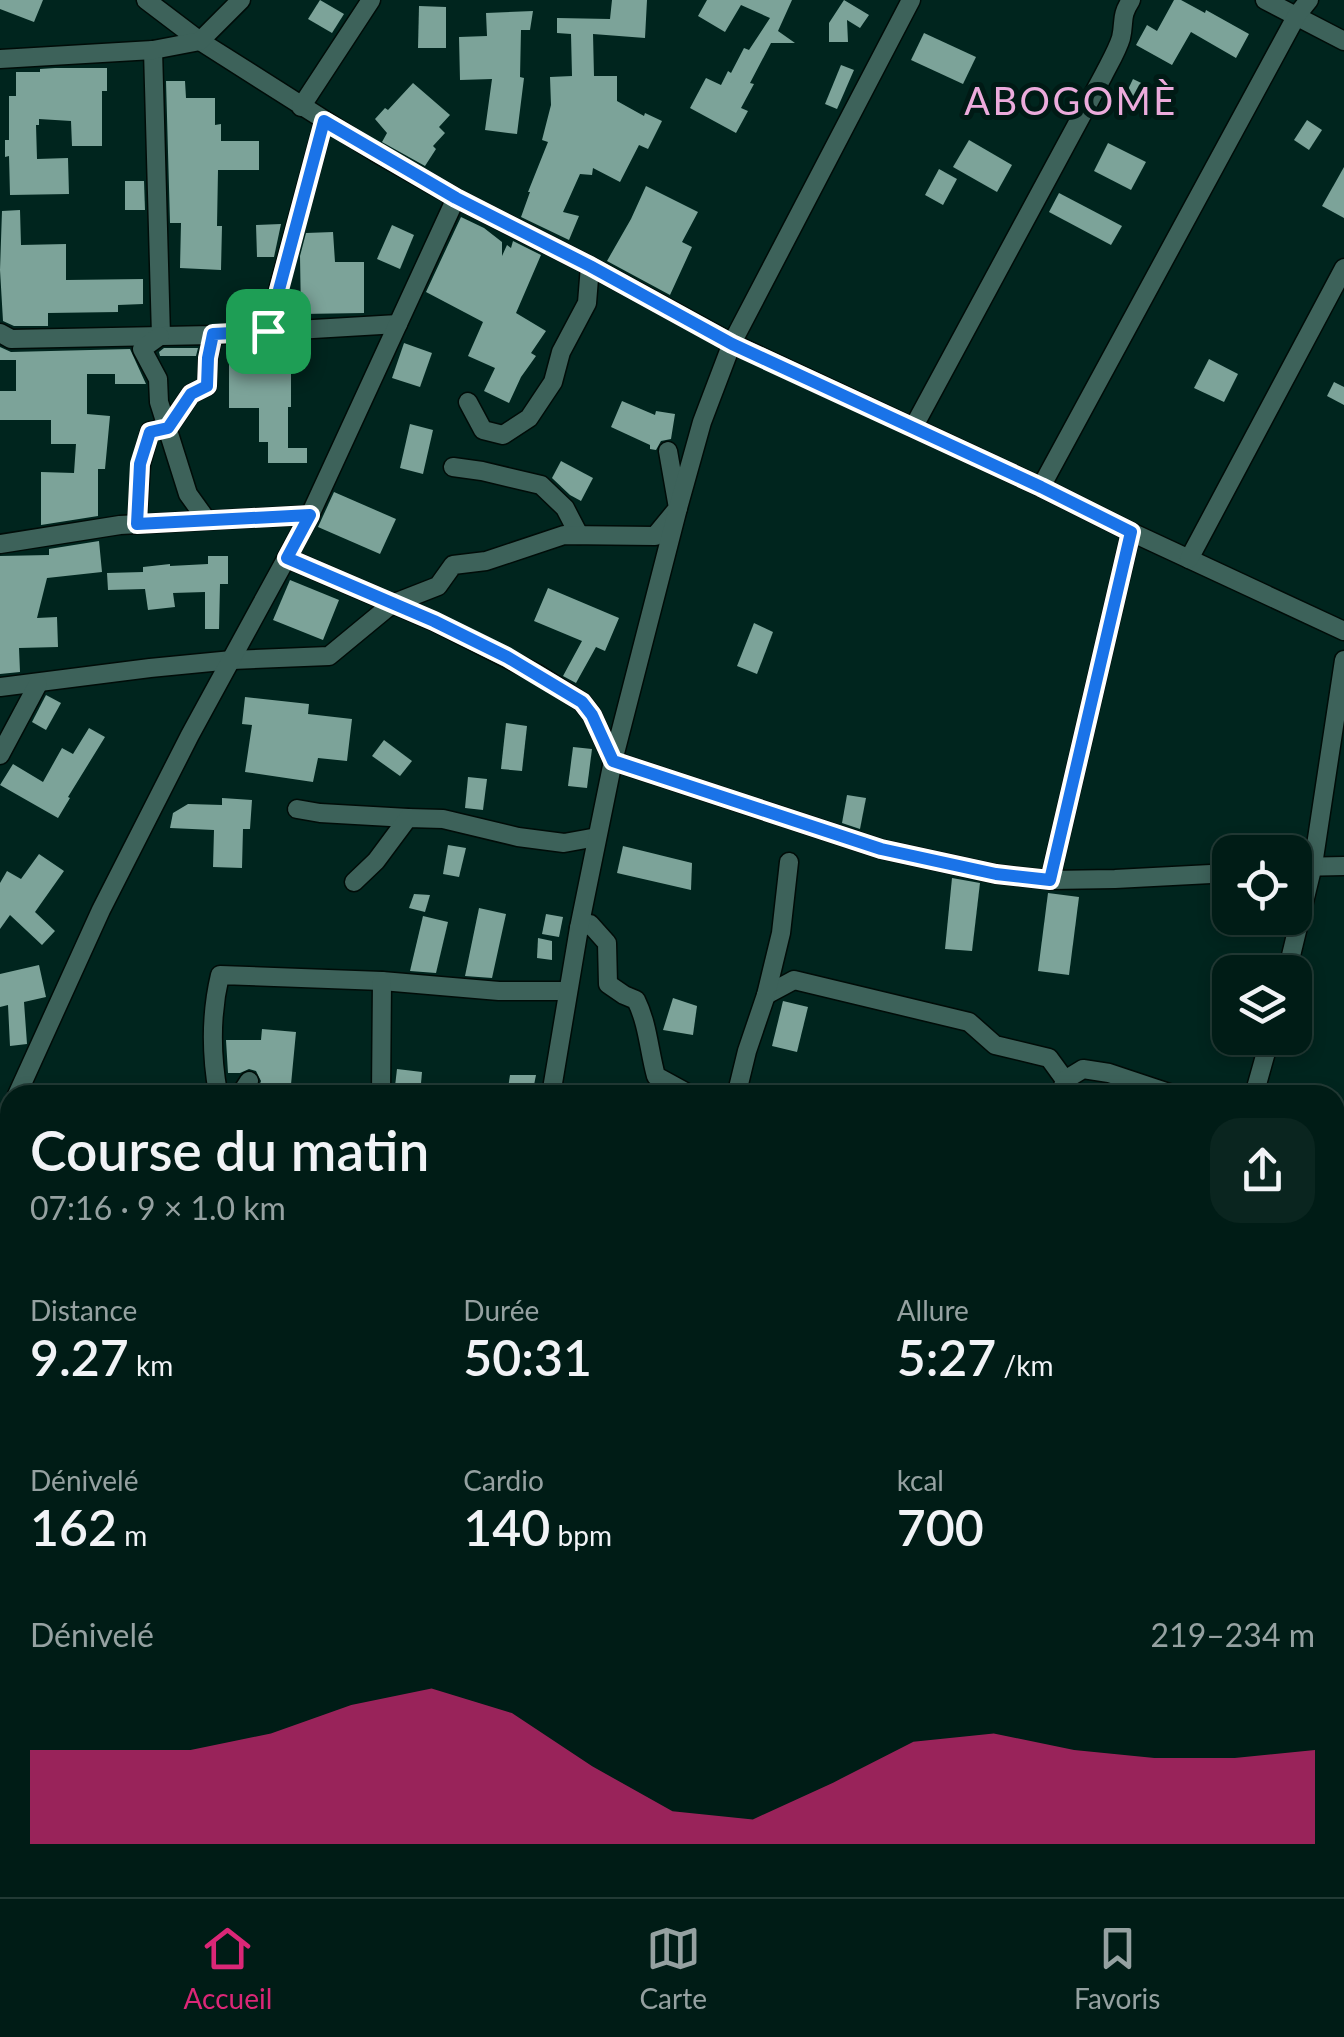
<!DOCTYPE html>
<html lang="fr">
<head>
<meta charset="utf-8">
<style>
  :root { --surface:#001c16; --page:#0a251f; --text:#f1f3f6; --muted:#95a1a1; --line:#223a35; --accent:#db2777 }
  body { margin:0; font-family:Lato,sans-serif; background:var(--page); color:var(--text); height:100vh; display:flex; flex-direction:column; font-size:38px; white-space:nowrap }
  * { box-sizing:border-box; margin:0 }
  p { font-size:32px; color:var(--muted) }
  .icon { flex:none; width:55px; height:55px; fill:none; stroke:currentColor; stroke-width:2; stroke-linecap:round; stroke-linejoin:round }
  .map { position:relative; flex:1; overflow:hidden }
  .side { position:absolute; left:0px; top:1085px; width:1345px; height:812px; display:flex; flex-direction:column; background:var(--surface); border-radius:30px 30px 0 0; box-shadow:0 5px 15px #0003,0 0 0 2px var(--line) }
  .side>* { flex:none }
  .controls { position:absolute; left:1212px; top:835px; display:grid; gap:20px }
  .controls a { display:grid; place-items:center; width:100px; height:100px; border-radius:20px; background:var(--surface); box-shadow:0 5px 15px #0003,0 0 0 2px var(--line); font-size:50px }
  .pin { position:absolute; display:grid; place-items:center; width:85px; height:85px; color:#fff; margin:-42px; border-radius:20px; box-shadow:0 5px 15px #0006 }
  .round { display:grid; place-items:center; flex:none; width:105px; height:105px; border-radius:30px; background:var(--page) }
  .head { display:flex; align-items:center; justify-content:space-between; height:170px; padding:0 30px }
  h1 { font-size:55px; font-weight:600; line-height:75px }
  .metrics { display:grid; grid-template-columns:repeat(3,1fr); gap:15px; height:170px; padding:10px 30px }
  .metrics div { display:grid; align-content:center }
  .metrics b { font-size:50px; font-weight:600 }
  .metrics small { font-size:28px; font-weight:400 }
  .metrics p { font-size:28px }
  .chart { height:280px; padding:20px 30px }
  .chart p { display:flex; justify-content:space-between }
  .chart svg { width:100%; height:180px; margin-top:10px; fill:var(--accent); opacity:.7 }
  .tabs { display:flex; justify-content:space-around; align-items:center; height:140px; border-top:2px solid var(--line); background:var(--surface); font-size:28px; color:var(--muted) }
  .tabs a { display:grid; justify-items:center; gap:5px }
  .tabs .active { color:var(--accent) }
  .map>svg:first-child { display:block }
  .building { fill:#7ca399 }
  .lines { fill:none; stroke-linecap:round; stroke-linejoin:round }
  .minor-casing { stroke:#000c08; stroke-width:21 }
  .minor { stroke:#3d625a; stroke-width:18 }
  .route-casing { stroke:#fff; stroke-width:20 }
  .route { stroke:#1a73e8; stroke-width:12 }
  .labels { text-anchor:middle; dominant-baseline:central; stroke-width:10; stroke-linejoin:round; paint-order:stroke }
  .quarter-label { font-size:38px; letter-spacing:2.5px; fill:#ecabdc; stroke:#001a15 }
</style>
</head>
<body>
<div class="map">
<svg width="1344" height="1897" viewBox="0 0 1344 1897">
  <rect width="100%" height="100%" fill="#00251e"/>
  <g class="building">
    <path d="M0,0H43L34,22L0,9Z"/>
    <path d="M320,0L344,14L332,33L308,19Z"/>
    <path d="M612,0H647L645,38L593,34L594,76H617V101L644,116L645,113L662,121L648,149L639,145L620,182L593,168L592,175L580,174L563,212L579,216L569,240L521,217L530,192H528L548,142L542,140L551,105L550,77L572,76L571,34L557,33V18L610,19Z"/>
    <path d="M707,0H792L778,31L795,43H771L750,83L754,84L741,108L748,111L736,133L690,108L706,78L721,85L728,71L731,73L744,48L749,50L770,18L741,5L725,32L698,16Z"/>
    <path d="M844,0L869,15L860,28L847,20L848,42H829V23Z"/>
    <path d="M1174,0H1181L1205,13L1206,10L1249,34L1236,58L1191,32L1172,65L1136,45L1147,25L1157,31Z"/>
    <path d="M419,6L446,7V48H418Z"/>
    <path d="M533,11L530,30H521L520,77L524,78L517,134L485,130L492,79L460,80L459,37L487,36L486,13Z"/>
    <path d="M924,33L976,57L963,84L911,60Z"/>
    <path d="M841,65L854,70L837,109L825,104Z"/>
    <path d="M55,68H107V91H102V146H72L71,121L39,119V125H36L37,159L68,158L69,194L10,195L9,156L5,157V140H9V96H16V72H40V69Z"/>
    <path d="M1133,79L1162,93L1151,116L1122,102Z"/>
    <path d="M166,81H185L186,98H215V125L221,124V141H259V170H218L217,226H222L221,270L180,268L181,223H170Z"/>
    <path d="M413,83L450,115L439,127L445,133L433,146L436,149L425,166L382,142L387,133L375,119L385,108L388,110Z"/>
    <path d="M1307,120L1322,130L1309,150L1294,140Z"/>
    <path d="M969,140L1012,165L997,192L953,167Z"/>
    <path d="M1108,143L1146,162L1131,190L1094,171Z"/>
    <path d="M1344,167V218L1322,206Z"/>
    <path d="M939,169L957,179L943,205L925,195Z"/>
    <path d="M125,181H144L145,210H125Z"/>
    <path d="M646,186L698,212L682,242L692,247L670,295L607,261L631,219Z"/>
    <path d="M1059,193L1122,226L1111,245L1049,212Z"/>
    <path d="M20,210L21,245L66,244V280L143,279V304L118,305V312L48,313V326H14L3,321L0,270L2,211Z"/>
    <path d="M461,217L484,228L502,242V256L507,245L511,248L513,241L541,255L516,313L546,331L531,353L536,356L521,377L509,403L484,391L495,368L468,356L483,322L426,292Z"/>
    <path d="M281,224L274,257H257L256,225Z"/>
    <path d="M392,225L414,235L400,269L377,259Z"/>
    <path d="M333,232L335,262H364V313L301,314L300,256L306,233Z"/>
    <path d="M291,343V407H288V448H307V463H268V442H259V408H229V347Z"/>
    <path d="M404,343L432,353L420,387L392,378Z"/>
    <path d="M0,347L11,352L130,349L146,384H115V374H87V414L110,416L105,469H98V516L41,525V472L74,473L76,444H51V420H0V391H16V360H0Z"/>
    <path d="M164,348H198L196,356H160L159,352Z"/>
    <path d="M1209,359L1238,374L1224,402L1194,388Z"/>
    <path d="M1334,382L1344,387V405L1327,396Z"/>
    <path d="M622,401L655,415L656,411L675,414L671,439L661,441L656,450L650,449V445L611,427Z"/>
    <path d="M410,424L433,430L423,474L400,468Z"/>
    <path d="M561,461L593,478L581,501L570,495L552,478Z"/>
    <path d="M334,492L396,519L380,554L318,527Z"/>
    <path d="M99,541L102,572L47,578L37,618L57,617L58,647L19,648L20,672L0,674V556L49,555V549Z"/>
    <path d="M208,556H228V584H220L219,629H205V592L173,593L175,607L148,610L145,589L108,590L107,573L143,572V567L170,564V566L208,564Z"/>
    <path d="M290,580L339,600L323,640L273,620Z"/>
    <path d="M548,588L619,618L605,651L596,647L576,683L563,676L582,641L534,621Z"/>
    <path d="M754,623L773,632L757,674L737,666Z"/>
    <path d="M46,695L61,703L46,730L32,722Z"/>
    <path d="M245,697L309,704L308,714L352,719L347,761L318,758L313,782L245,772L252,725L242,724Z"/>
    <path d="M506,723L527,726L522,771L501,769Z"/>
    <path d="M89,728L105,737L68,797L70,798L58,818L0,785L13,764L43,782L62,748L73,754Z"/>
    <path d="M384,740L412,761L400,776L372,756Z"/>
    <path d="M573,747L592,749L587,788L568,786Z"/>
    <path d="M468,777L487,779L483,810L465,808Z"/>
    <path d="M847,795L866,798L860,829L842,823Z"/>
    <path d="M222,798L252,800L250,829H243L242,868L213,867L214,830L170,828L173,813L188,804L222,805Z"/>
    <path d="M448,845L466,848L459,877L443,874Z"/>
    <path d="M623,846L692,863L691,890L617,873Z"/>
    <path d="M39,854L64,871L35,912L55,931L42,945L10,915L0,929V883L7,871L21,879Z"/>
    <path d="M952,878L980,883L972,951L945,949Z"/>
    <path d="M1048,893L1079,897L1069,975L1038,971Z"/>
    <path d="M414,894L430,895L425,912L409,908Z"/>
    <path d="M479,908L506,914L492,978L465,976Z"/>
    <path d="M546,914L563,917L559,937L542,934Z"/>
    <path d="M423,916L448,922L436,973L410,971Z"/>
    <path d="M538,938L552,941V960L537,958Z"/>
    <path d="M39,965L46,997L24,1002L27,1044L10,1046L8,1005L0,1007V974Z"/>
    <path d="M1215,971L1230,974V992L1211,988Z"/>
    <path d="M673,998L697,1006L693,1035L663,1030Z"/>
    <path d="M783,1001L808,1007L797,1052L772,1046Z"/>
    <path d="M262,1029L296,1032L290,1095H256L261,1081L256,1071L249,1069L240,1073H228L226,1040H261Z"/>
    <path d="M397,1069L422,1072L420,1095H394Z"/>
    <path d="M510,1075H536L532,1095H507Z"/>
  </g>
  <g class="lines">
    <defs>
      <g id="minor">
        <path d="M146,0L200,41L375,152L456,198L590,266L732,343L1041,487L1131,532L1344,631"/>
        <path d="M1265,0L1344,41"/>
        <path d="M153,50L161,336"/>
        <path d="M0,59L153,50L200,41L241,0"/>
        <path d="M301,107L371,0"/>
        <path d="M267,331L324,121"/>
        <path d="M0,333L11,339L213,335L398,324"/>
        <path d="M160,336L142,349L158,379L159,402L188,494L206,519"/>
        <path d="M468,402L483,430L503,435L529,418L553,382L561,352L587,303L590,266"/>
        <path d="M913,428L1103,76C1109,64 1117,51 1121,38C1125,21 1120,17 1131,0"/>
        <path d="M453,467L482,471L541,485L565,508L579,535"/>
        <path d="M1041,487L1297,15L1309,0"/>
        <path d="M137,524L141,464L150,431L168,428L191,394L207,386L208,359L213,335"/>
        <path d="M0,544L120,525L310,515"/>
        <path d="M287,558L433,621L536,673L582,702L592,715L613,761L881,849L996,874L1050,880L1115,879L1230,873"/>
        <path d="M1189,559L1344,268"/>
        <path d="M0,687L150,668L232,660L329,656L392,604L438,586L453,565L486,561L564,535L655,536L678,508L668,451"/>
        <path d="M0,755L38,684"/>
        <path d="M297,809L320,813L408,818"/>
        <path d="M1295,867L1344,866"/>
        <path d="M1050,880L1131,532"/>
        <path d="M354,882L376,861L408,818L443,819L518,837L564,843L597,837"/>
        <path d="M579,928L590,924L607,943L608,984L624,995L636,1000C648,1024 649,1051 656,1076L687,1093"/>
        <path d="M1287,972L1313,865L1344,660"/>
        <path d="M766,995L794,980L969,1022L995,1045L1049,1058L1065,1080"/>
        <path d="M17,1095L101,910L190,735L310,515L456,198"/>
        <path d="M221,1095L218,1093C211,1054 211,1013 220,975L382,981L499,991H568"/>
        <path d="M240,1095L249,1081"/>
        <path d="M381,1095L382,981"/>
        <path d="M551,1095L579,928L613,761L678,508L702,422L732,343L911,0"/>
        <path d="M733,1095L738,1088L747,1051L766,995L781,933L789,862"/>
        <path d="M1060,1095L1065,1080L1083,1069L1109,1073L1175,1095"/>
        <path d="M1254,1095L1270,1038"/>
        <path d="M0,1133L10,1111"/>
        <path d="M0,1305H10"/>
        <path d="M1335,1411L1344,1409"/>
        <path d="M0,1819L10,1818"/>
        <path d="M888,1888L923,1897"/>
        <path d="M1333,1888L1344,1896"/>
        <path d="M371,1897L376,1888"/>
        <path d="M742,1897L751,1888"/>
        <path d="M994,1897L997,1888"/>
      </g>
    </defs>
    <use href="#minor" class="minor-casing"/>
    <use href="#minor" class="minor"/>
  </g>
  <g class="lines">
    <defs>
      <path id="route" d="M324,121L456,198L590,266L732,344L1041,487L1131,532L1050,880L996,874L881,849L613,761L592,715L582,702L507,657L434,621L287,558L310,515L137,524L140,464L150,432L168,428L191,394L207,386L208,358L213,334L268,331Z"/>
    </defs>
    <use href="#route" class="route-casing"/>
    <use href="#route" class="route"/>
  </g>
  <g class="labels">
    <g class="quarter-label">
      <text x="1071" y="100">ABOGOMÈ</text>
    </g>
  </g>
</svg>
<div class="controls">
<a><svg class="icon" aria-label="locate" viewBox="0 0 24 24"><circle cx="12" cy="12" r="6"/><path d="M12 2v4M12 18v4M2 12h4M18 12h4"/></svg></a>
<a><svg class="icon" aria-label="layers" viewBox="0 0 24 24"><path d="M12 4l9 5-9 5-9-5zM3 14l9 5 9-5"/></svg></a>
</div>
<div class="pin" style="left:268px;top:331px;background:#1e9e55"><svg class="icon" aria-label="arrive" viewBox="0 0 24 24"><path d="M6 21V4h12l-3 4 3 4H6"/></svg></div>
<section class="side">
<div class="head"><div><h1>Course du matin</h1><p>07:16 · 9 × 1.0 km</p></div><a class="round"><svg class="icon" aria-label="share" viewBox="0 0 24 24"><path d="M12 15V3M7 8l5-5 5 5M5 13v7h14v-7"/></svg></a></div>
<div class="metrics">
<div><p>Distance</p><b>9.27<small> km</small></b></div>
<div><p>Durée</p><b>50:31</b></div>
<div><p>Allure</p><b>5:27<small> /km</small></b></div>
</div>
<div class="metrics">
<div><p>Dénivelé</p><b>162<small> m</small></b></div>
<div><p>Cardio</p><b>140<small> bpm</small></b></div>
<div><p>kcal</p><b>700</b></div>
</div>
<div class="chart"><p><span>Dénivelé</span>219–234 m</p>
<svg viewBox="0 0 160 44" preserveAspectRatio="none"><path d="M0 44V21L10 21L20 21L30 17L40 10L50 6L60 12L70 25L80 36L90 38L100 29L110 19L120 17L130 21L140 23L150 23L160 21V44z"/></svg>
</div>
</section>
</div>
<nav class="tabs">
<a class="active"><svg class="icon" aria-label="home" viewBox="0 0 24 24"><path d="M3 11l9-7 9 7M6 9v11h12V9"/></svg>Accueil</a>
<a><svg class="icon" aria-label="map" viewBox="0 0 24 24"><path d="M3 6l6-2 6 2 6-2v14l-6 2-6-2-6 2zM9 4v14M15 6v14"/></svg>Carte</a>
<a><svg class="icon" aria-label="saved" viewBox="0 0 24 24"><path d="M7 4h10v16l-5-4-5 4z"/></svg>Favoris</a>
</nav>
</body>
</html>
